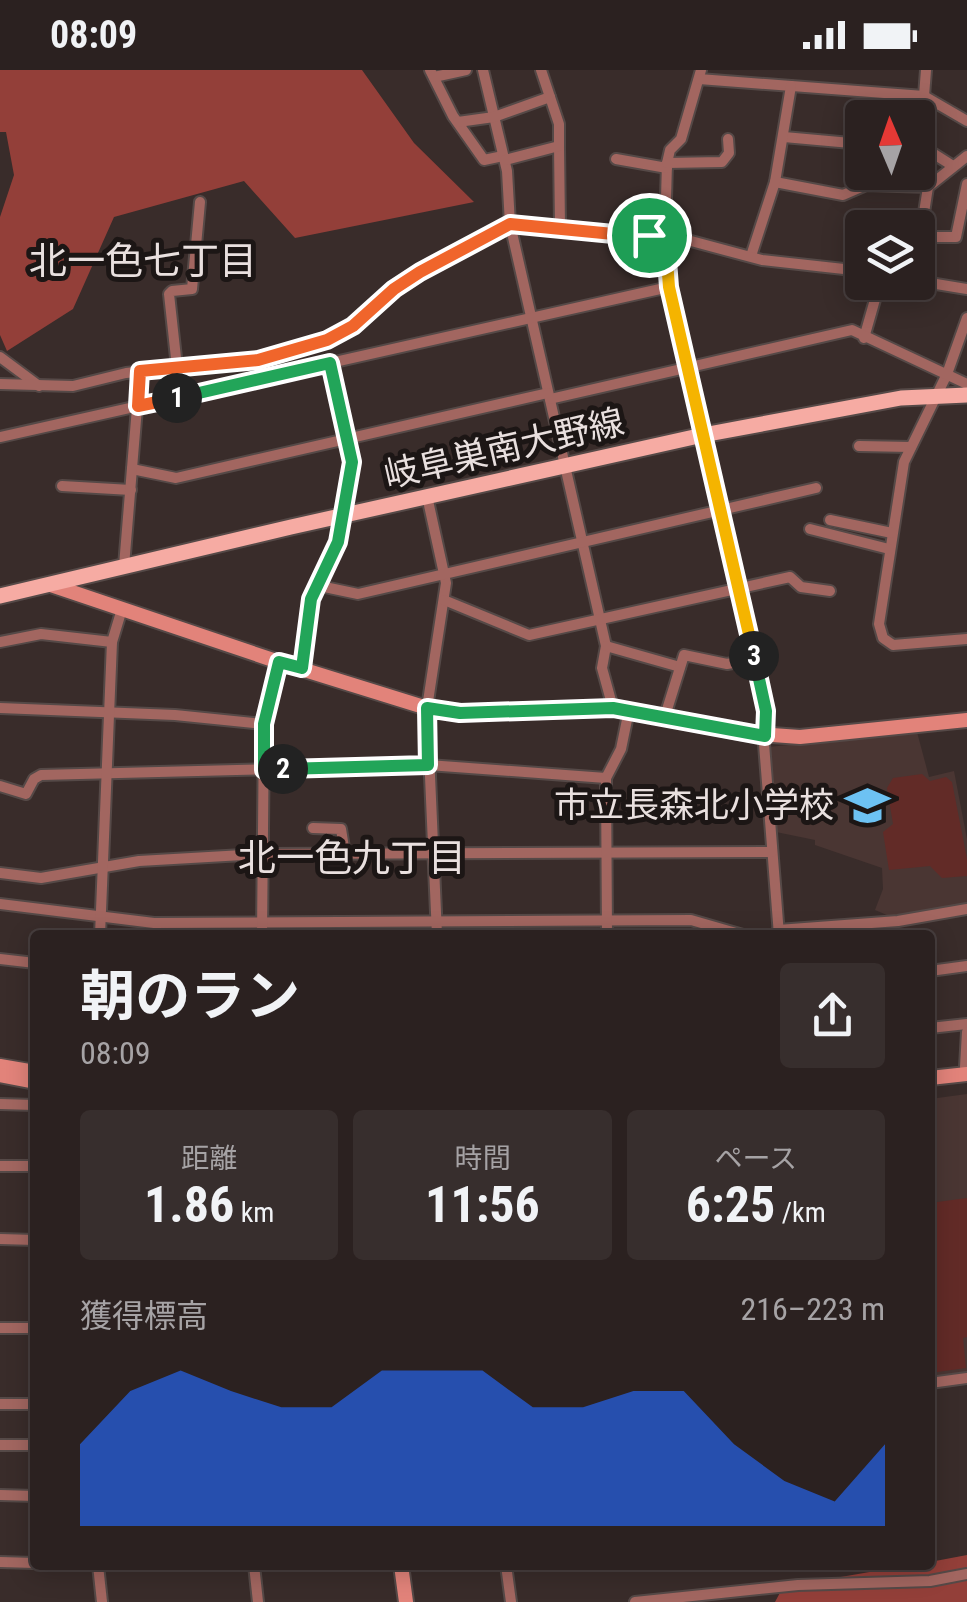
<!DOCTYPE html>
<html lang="ja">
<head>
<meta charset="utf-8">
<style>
  :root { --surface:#2b2120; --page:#372e2d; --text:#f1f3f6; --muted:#a6a3a5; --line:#473e3e; --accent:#2563eb }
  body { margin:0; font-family:"Roboto Condensed","Noto Sans JP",sans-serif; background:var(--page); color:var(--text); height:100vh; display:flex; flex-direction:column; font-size:38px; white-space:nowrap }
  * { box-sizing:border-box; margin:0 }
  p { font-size:32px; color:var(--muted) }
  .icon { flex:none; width:55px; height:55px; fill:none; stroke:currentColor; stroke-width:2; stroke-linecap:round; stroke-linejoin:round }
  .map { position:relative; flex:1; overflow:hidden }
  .drawer { position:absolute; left:30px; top:860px; width:905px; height:640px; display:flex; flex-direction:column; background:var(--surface); border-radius:10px; box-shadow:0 5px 25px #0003,0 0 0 2px var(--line) }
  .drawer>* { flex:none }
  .needle { width:65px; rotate:358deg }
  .buttons { position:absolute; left:845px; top:30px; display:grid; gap:20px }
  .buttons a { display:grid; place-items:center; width:90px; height:90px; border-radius:10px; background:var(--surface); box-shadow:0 5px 25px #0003,0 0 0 2px var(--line); font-size:50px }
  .pin { position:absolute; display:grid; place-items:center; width:85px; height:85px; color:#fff; margin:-42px; border:5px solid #fff; border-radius:50%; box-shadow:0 2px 10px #0007 }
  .km { position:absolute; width:50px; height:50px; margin:-25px; border-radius:50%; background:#222; color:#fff; font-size:28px; line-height:50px; text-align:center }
  .round { display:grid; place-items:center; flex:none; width:105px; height:105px; border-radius:10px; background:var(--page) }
  .summary { display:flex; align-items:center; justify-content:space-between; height:170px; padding:0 50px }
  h1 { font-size:55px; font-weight:700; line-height:75px }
  .metrics { display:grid; grid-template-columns:repeat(3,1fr); gap:15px; height:170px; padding:10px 50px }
  .metrics div { display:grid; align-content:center; border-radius:10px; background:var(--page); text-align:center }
  .metrics b { font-size:50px; font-weight:700 }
  .metrics small { font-size:28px; font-weight:400 }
  .metrics p { font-size:28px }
  .chart { height:280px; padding:20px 50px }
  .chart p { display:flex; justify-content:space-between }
  .chart svg { width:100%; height:180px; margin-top:10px; fill:var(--accent); opacity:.7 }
  .status { display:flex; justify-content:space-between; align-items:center; height:70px; padding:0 50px; background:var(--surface); direction:ltr }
  .status svg { height:28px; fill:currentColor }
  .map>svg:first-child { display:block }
  .built { fill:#4a3633 }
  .green { fill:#622b27 }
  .forest { fill:#933f39 }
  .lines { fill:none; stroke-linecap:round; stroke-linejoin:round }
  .street-casing { stroke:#554947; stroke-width:14 }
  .secondary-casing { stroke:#554947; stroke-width:18 }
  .primary-casing { stroke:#554947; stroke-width:19 }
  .street { stroke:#a26660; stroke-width:10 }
  .secondary { stroke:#e2837a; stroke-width:14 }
  .primary { stroke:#f6aba3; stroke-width:15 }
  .split-1-casing { stroke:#fff; stroke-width:20 }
  .split-2-casing { stroke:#fff; stroke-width:20 }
  .split-3-casing { stroke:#fff; stroke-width:20 }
  .split-4-casing { stroke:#fff; stroke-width:20 }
  .split-1 { stroke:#f0652b; stroke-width:12 }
  .split-2 { stroke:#22a559; stroke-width:12 }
  .split-3 { stroke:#22a559; stroke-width:12 }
  .split-4 { stroke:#f5b400; stroke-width:12 }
  .labels { text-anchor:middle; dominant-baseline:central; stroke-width:10; stroke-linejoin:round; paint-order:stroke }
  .street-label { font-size:35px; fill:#e9e0df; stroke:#1c1615 }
  .poi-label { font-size:35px; fill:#e9e0df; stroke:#1c1615; text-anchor:end }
  .neighbourhood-label { font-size:38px; fill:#e9e0df; stroke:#1c1615 }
</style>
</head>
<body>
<div class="status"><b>08:09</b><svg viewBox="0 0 49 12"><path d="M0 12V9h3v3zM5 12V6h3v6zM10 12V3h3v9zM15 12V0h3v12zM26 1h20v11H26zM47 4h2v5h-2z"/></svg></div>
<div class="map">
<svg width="967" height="1532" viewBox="0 0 967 1532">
  <rect width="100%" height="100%" fill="#392c2a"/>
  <g class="built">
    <path d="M917,662L929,707L954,701L967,769V835L894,848L875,840L883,819L882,798L815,775V770L776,762L768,677Z"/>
    <path d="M967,1024V1302L930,1307V1029Z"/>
  </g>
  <g class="green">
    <path d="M922,704L930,711L946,707L952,712L967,789V806L942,808L930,796L889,800L883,762L893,754L887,718L893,708Z"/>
    <path d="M967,1128V1267L963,1268L966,1298L930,1303V1133Z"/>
  </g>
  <g class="forest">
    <path d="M0,0H362L414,73L474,132L295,168L244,111L114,147L73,239L7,281L0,265V147L14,105L6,62H0Z"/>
    <path d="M967,1485V1532H775L783,1517L910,1495H930V1492Z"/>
  </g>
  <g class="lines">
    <defs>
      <g id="street">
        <path d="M430,0L453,46L484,90L503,86"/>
        <path d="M483,0L507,101L510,154L606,576L602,598L613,638"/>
        <path d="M701,0L681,69L670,80L667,93L665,164L669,217L767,641L764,674L779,865"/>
        <path d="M434,7L466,0"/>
        <path d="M699,9L924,26L967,51"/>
        <path d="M924,26L926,0"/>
        <path d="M458,52L494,47L550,27"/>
        <path d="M784,67L862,74"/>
        <path d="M559,76L560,157"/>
        <path d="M918,79L934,84L953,96"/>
        <path d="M616,89L667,98"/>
        <path d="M505,90L559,76V54L541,0"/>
        <path d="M667,93L722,92L729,83L728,69"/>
        <path d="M775,112L843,125L866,115L928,117"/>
        <path d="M920,167H956L967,114"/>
        <path d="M918,181L928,117L967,86"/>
        <path d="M751,186L775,112L791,16"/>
        <path d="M918,211L967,219"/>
        <path d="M967,248L947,304L904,392L879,554L883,568L893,575L967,569"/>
        <path d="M864,268L880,212"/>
        <path d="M0,287L39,316"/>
        <path d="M177,297L169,224L172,221L192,219L200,132"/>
        <path d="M0,314L73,316L126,303L265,288L314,275L353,256L395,219L451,183L518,153L634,166L665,164L762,190L862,201"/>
        <path d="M550,329L852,260L967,314"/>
        <path d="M0,367L669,217"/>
        <path d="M859,376L911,377"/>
        <path d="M132,399L176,408L548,323"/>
        <path d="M62,416L131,420"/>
        <path d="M427,426L446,513L427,638L437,865"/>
        <path d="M830,450L892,463"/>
        <path d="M810,459L889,479"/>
        <path d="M124,496L140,301"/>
        <path d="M315,515L358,524L816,418"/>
        <path d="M444,530L529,565L790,507L801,517L830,521"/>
        <path d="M0,572L41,564L112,572"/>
        <path d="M606,576L680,597"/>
        <path d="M302,598L311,529L338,472L352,392L330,293"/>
        <path d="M0,638L175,645L264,654"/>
        <path d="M665,646L684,585L727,594L755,589"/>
        <path d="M0,716L26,724L34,709L41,705L428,695L606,708"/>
        <path d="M313,758L341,759L345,784"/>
        <path d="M0,803L41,808L139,791L262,784L772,782"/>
        <path d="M0,834L154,853L691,850L743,865"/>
        <path d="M778,860L898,851L967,839"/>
        <path d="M100,865L112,572L122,539"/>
        <path d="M262,865L264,654L279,592"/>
        <path d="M607,865L606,708L621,679L628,645"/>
        <path d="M0,889L35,893"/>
        <path d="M930,901L967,896"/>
        <path d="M930,958L967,954"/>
        <path d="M965,997L967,962"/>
        <path d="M0,1034L35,1035"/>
        <path d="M0,1096H35"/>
        <path d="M0,1169L35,1170"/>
        <path d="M0,1258H35"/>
        <path d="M930,1313L967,1308"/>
        <path d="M0,1334H35"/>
        <path d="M0,1375H35"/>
        <path d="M0,1425L35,1426"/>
        <path d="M0,1492L35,1493"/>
        <path d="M98,1495L102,1532"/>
        <path d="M254,1495L258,1532"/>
        <path d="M506,1495L511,1532"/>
        <path d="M635,1532L798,1515L930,1511L967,1504"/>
      </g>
      <g id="secondary">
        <path d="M51,515L279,592L427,638L460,643L613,638L744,663L800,667L967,650"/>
        <path d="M0,996L35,1002"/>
        <path d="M0,1005L35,1012"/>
        <path d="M930,1008L967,1004"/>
        <path d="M401,1495L406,1532"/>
      </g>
      <path id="primary" d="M0,526L291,457L703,365L901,328L967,325"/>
    </defs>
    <use href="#street" class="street-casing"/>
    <use href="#secondary" class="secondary-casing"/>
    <use href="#primary" class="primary-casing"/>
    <use href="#street" class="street"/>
    <use href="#secondary" class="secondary"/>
    <use href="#primary" class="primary"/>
  </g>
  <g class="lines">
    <defs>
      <path id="split-1" d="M177,328L138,336L140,301L258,290L327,270L353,256L394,219L420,202L510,154L634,166L649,165"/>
      <path id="split-2" d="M177,328L330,293L352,392L338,472L311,529L302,598L279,592L264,654V700L283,699"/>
      <path id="split-3" d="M283,699L428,695L427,638L460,643L613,638L765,666L766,641L754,586"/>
      <path id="split-4" d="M649,165L665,164L669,217L754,586"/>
    </defs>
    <use href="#split-1" class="split-1-casing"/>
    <use href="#split-2" class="split-2-casing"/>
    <use href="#split-3" class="split-3-casing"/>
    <use href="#split-4" class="split-4-casing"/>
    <use href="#split-1" class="split-1"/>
    <use href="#split-2" class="split-2"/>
    <use href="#split-3" class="split-3"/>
    <use href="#split-4" class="split-4"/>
  </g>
  <defs>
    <symbol id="school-bare" viewBox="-9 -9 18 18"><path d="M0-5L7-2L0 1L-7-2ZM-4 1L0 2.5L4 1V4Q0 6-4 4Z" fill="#6dc2f3" stroke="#1c1615" stroke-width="2.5" paint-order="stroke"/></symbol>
  </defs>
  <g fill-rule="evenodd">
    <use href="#school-bare" x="836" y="704" width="63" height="63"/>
  </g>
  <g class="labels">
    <g class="street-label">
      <text transform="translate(504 379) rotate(-13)">岐阜巣南大野線</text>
    </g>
    <g class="poi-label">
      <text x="834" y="735">市立長森北小学校</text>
    </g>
    <g class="neighbourhood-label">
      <text x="143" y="191">北一色七丁目</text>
      <text x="352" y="788">北一色九丁目</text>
    </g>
  </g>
</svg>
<div class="buttons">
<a><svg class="needle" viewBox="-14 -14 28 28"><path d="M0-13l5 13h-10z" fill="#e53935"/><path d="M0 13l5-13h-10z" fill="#a6a3a5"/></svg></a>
<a><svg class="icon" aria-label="layers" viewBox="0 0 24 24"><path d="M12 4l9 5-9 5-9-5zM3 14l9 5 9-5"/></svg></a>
</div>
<div class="pin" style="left:649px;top:165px;background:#1e9e55"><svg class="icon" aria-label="arrive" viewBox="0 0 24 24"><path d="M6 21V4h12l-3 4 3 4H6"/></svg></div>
<b class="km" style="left:177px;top:328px">1</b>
<b class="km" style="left:283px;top:699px">2</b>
<b class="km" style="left:754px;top:586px">3</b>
<section class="drawer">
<div class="summary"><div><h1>朝のラン</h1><p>08:09</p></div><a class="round"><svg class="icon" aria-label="share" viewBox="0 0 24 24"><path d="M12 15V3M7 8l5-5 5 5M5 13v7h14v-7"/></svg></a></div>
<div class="metrics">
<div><p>距離</p><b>1.86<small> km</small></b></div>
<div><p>時間</p><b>11:56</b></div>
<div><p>ペース</p><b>6:25<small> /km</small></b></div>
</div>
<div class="chart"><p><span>獲得標高</span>216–223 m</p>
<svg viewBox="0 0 160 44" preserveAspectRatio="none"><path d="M0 44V24L10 11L20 6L30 11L40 15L50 15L60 6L70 6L80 6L90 15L100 15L110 11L120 11L130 24L140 33L150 38L160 24V44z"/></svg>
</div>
</section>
</div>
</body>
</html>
